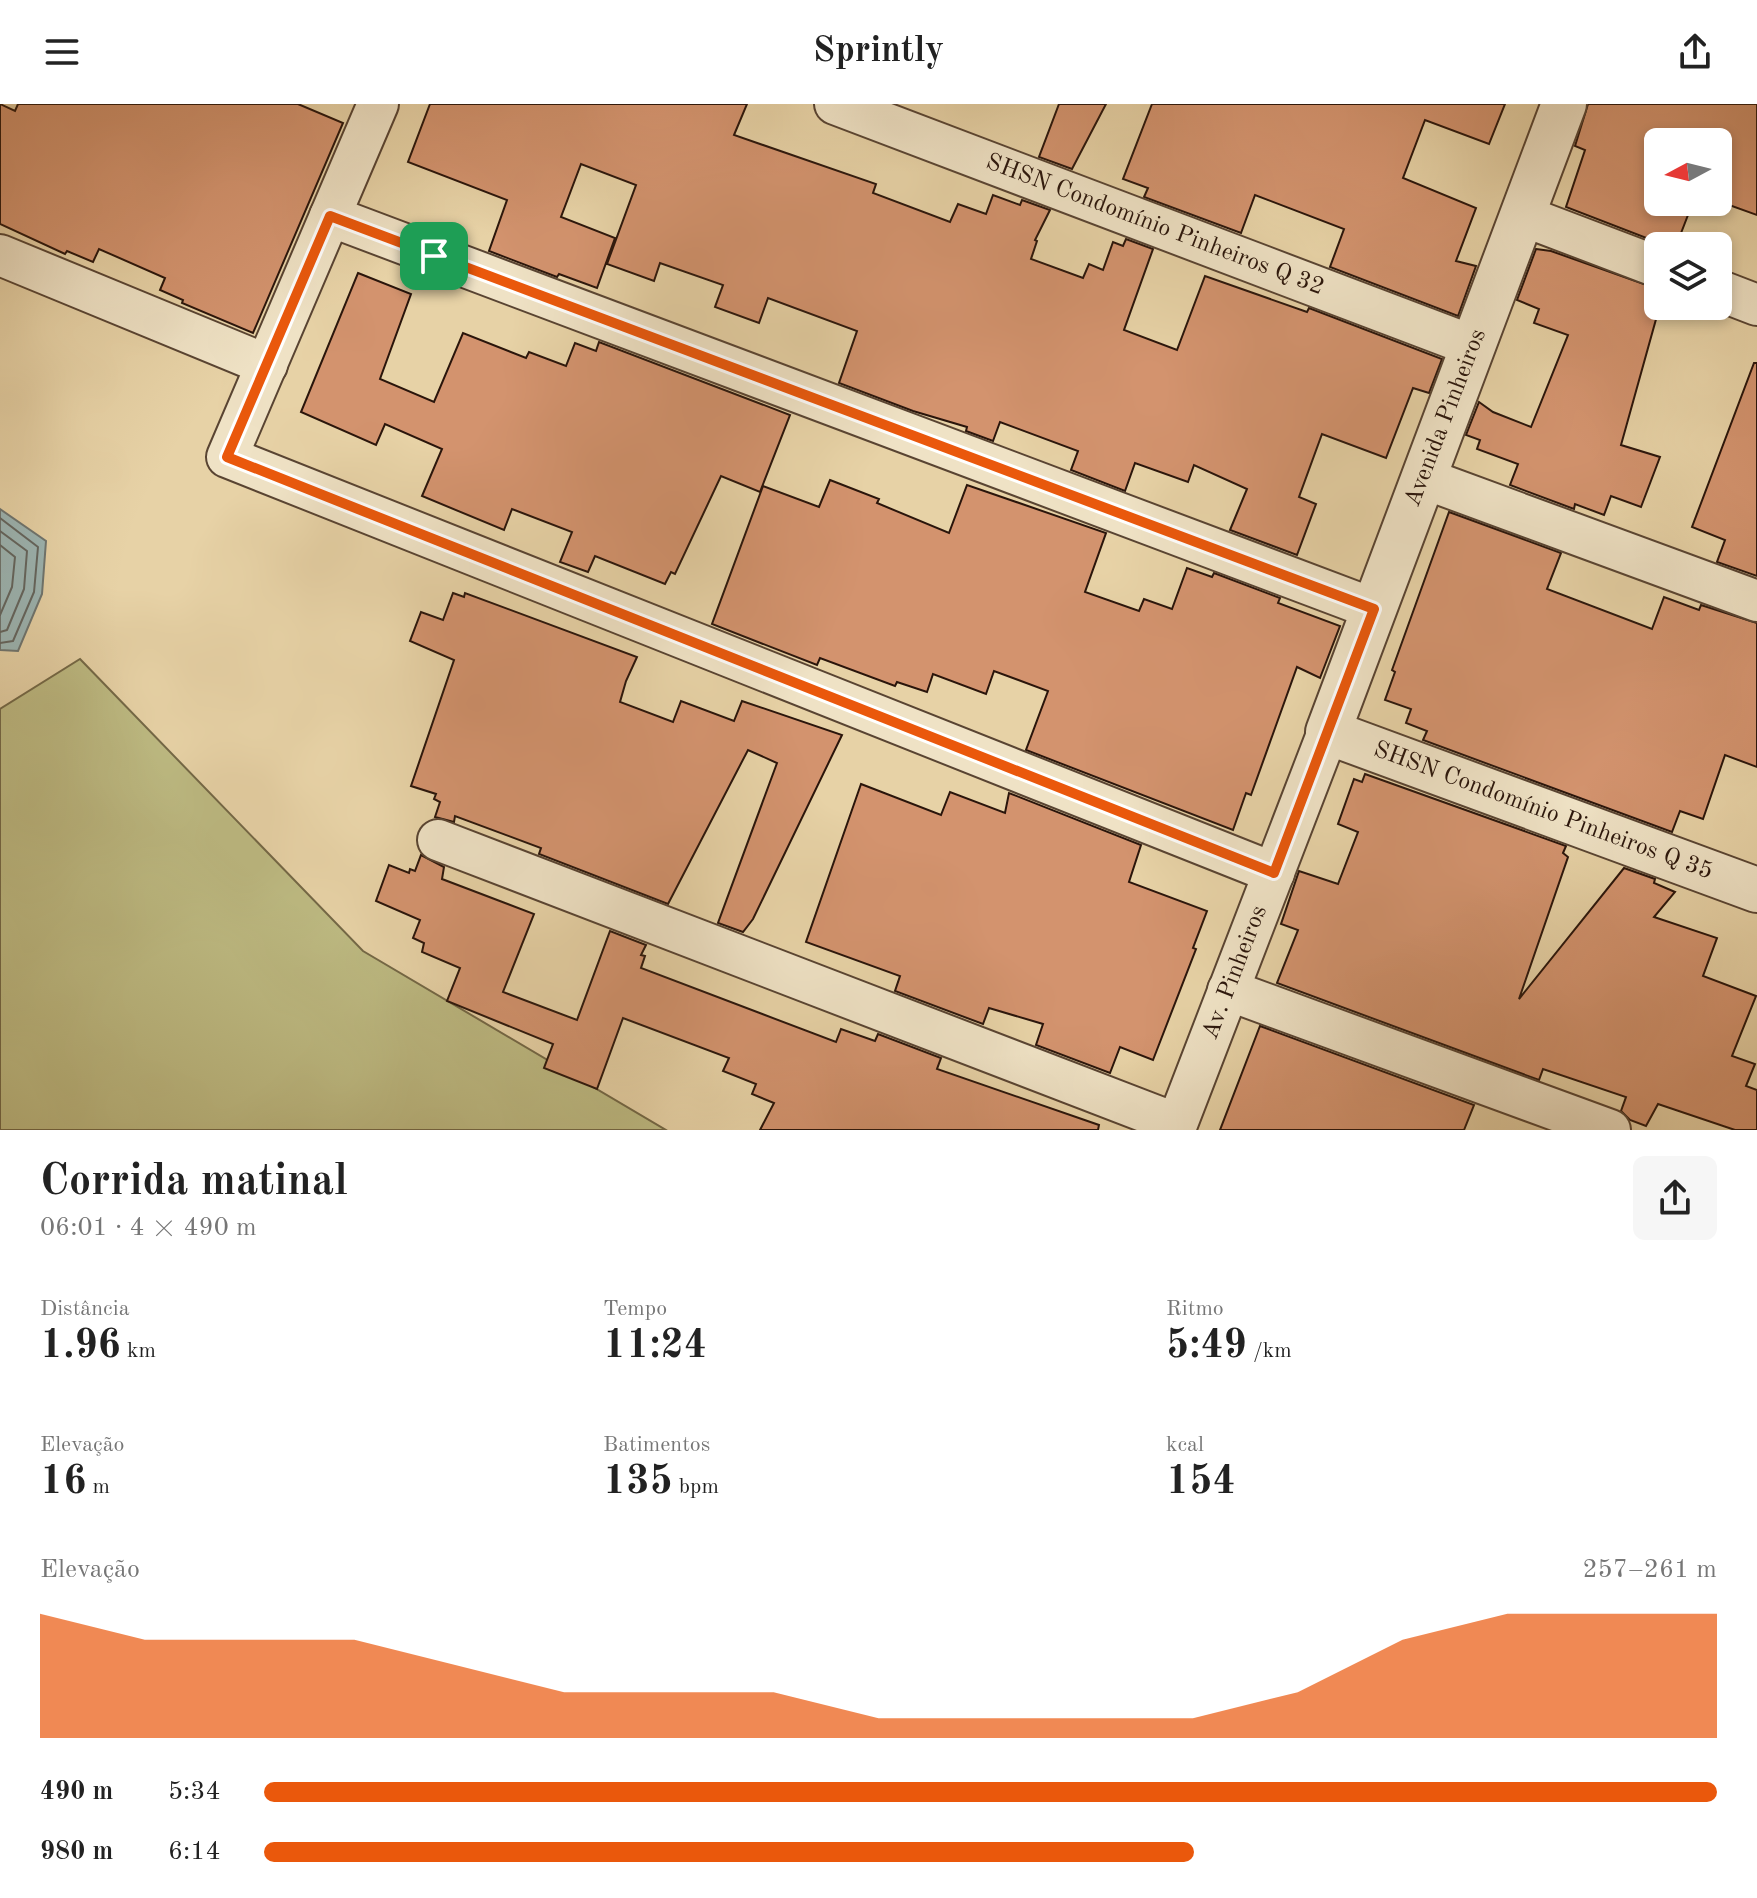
<!DOCTYPE html>
<html lang="pt">
<head>
<meta charset="utf-8">
<style>
  :root { --surface:#fff; --page:#f6f6f6; --text:#222; --muted:#767676; --accent:#ea580c }
  body { margin:0; font-family:"Old Standard TT",serif; background:var(--page); color:var(--text); height:100vh; display:flex; flex-direction:column; font-size:30px; white-space:nowrap }
  * { box-sizing:border-box; margin:0 }
  p { font-size:26px; color:var(--muted) }
  .icon { flex:none; width:44px; height:44px; fill:none; stroke:currentColor; stroke-width:2; stroke-linecap:round; stroke-linejoin:round }
  .map { position:relative; height:1026px; overflow:hidden }
  .side { display:flex; flex-direction:column; background:var(--surface); flex:1 }
  .side>* { flex:none }
  .needle { width:52px; rotate:263deg }
  .controls { position:absolute; left:1644px; top:24px; display:grid; gap:16px }
  .controls a { display:grid; place-items:center; width:88px; height:88px; border-radius:12px; background:var(--surface); box-shadow:0 4px 12px #0003; font-size:40px }
  .pin { position:absolute; display:grid; place-items:center; width:68px; height:68px; color:#fff; margin:-34px; border-radius:16px; box-shadow:0 4px 12px #0006 }
  .round { display:grid; place-items:center; flex:none; width:84px; height:84px; border-radius:12px; background:var(--page) }
  .overview { display:flex; align-items:center; justify-content:space-between; height:136px; padding:0 40px }
  h1 { font-size:44px; font-weight:700; line-height:60px }
  .metrics { display:grid; grid-template-columns:repeat(3,1fr); gap:12px; height:136px; padding:8px 40px }
  .metrics div { display:grid; align-content:center }
  .metrics b { font-size:40px; font-weight:700 }
  .metrics small { font-size:22px; font-weight:400 }
  .metrics p { font-size:22px }
  .chart { height:224px; padding:16px 40px }
  .chart p { display:flex; justify-content:space-between }
  .chart svg { width:100%; height:144px; margin-top:8px; fill:var(--accent); opacity:.7 }
  ul { padding:0 40px; list-style:none; font-size:26px }
  li { display:grid; grid-template-columns:128px 96px 1fr; align-items:center; height:60px }
  li i { height:20px; border-radius:10px; background:var(--accent) }
  header { display:flex; justify-content:space-between; align-items:center; height:104px; padding:0 40px; background:var(--surface); font-size:36px; font-weight:700 }
  .map>svg:first-child { display:block }
  .green { fill:#bdba82; stroke:#746846; stroke-width:2 }
  .water { fill:#9cb5b3; stroke:#6e7570; stroke-width:2 }
  .lines { fill:none; stroke-linecap:round; stroke-linejoin:round }
  .shore { stroke:#63655f; stroke-width:2 }
  .building { fill:#d3936e; stroke:#2a150b; stroke-width:2 }
  .minor-casing { stroke:#594432; stroke-width:44 }
  .tertiary-casing { stroke:#594432; stroke-width:48 }
  .minor { stroke:#efe2c5; stroke-width:40 }
  .tertiary { stroke:#efe2c5; stroke-width:44 }
  .route-casing { stroke:#fff; stroke-width:16 }
  .route { stroke:#ea580c; stroke-width:10 }
  .labels { text-anchor:middle; dominant-baseline:central; stroke-width:6; stroke-linejoin:round; paint-order:stroke }
  .street-label { font-size:24px; fill:#2a150b; stroke:#efe2c5 }
</style>
</head>
<body>
<header><svg class="icon" aria-label="menu" viewBox="0 0 24 24"><path d="M4 6h16M4 12h16M4 18h16"/></svg>Sprintly<svg class="icon" aria-label="share" viewBox="0 0 24 24"><path d="M12 15V3M7 8l5-5 5 5M5 13v7h14v-7"/></svg></header>
<div class="map">
<svg width="1757" height="1026" viewBox="0 0 1757 1026">
  <rect width="100%" height="100%" fill="#e7d2a6"/>
  <filter id="stains"><feTurbulence type="fractalNoise" baseFrequency=".0025" numOctaves="4"/><feColorMatrix values="0 0 0 0 .2 0 0 0 0 .09 0 0 0 0 .02 0 0 0 .5 -.17"/></filter>
  <radialGradient id="worn" r=".72"><stop offset=".6" stop-color="#630" stop-opacity="0"/><stop offset="1" stop-color="#630" stop-opacity=".3"/></radialGradient>
  <path class="green" d="M80,555L363,847L666,1026H0V605Z"/>
  <path class="water" d="M0,405L46,437L42,490L18,547L0,546Z"/>
  <g class="lines">
    <g class="shore">
      <path d="M0,414L38,443L34,488L13,537L0,539"/>
      <path d="M0,427L27,447L24,485L7,526L0,528"/>
      <path d="M0,441L15,453L12,483L0,511"/>
    </g>
  </g>
  <g class="building">
    <path d="M0,0L15,7L18,0H298L343,19L253,229L182,199L183,196L160,186L165,174L99,145L93,158L67,147L65,150L0,120Z"/>
    <path d="M430,0H747L734,31L876,80L873,89L950,118L958,100L986,110L993,91L1020,101L1022,96L1050,106L1035,136L1037,137L1031,155L1083,174L1089,160L1103,166L1113,138L1123,142L1126,135L1153,145L1124,226L1177,246L1205,172L1307,208L1309,204L1442,255L1429,289L1413,284L1386,354L1322,330L1299,393L1316,400L1297,451L1230,426L1247,385L1194,361L1188,378L1135,359L1125,387L1071,366L1078,347L1000,318L993,337L966,327L967,323L913,307L839,279L857,227L768,194L759,219L715,203L723,181L660,159L654,177L607,160L636,81L581,60L561,113L615,134L597,184L559,170L557,173L489,147L507,96L408,58Z"/>
    <path d="M1059,0H1106L1072,65L1039,53Z"/>
    <path d="M1152,0H1505L1489,40L1425,16L1403,74L1476,104L1456,157L1476,162L1458,212L1330,163L1344,125L1255,91L1241,129L1144,93L1148,84L1123,75Z"/>
    <path d="M1588,0H1757V111L1718,97V38H1658V98H1693L1676,142H1667L1566,103L1585,46L1575,42Z"/>
    <path d="M1536,145L1551,147L1658,185V208L1621,341L1660,353L1641,403L1611,392L1604,411L1575,400L1574,405L1510,381L1518,360L1477,345L1480,336L1466,331L1479,298L1493,308L1531,323L1568,231L1534,219L1539,205L1517,196Z"/>
    <path d="M358,169L411,190L380,275L434,298L463,229L526,254L529,248L566,262L575,239L596,247L599,238L790,311L760,388L721,372L675,470L671,468L665,480L595,452L588,468L560,458L572,428L512,405L504,426L422,392L442,345L385,320L376,341L301,308Z"/>
    <path d="M1754,259H1757V472L1717,458L1725,436L1692,423Z"/>
    <path d="M830,376L879,395L877,399L949,429L967,381L1106,429L1085,488L1139,507L1144,495L1172,505L1187,464L1212,473L1214,469L1280,494L1278,499L1340,522L1320,574L1297,563L1251,691L1246,689L1233,726L1026,646L1048,587L994,567L986,590L933,570L927,588L897,578L895,582L820,554L817,561L712,520L763,382L819,403Z"/>
    <path d="M1449,408L1561,449L1547,485L1652,525L1664,493L1699,506L1701,501L1757,519V663L1725,651L1703,715L1680,707L1672,728L1423,636L1427,627L1406,619L1411,605L1385,596L1395,568L1392,566Z"/>
    <path d="M453,489L464,493L465,489L637,553L626,577L620,598L673,618L681,597L734,617L742,597L842,631L753,815L743,828L718,819L777,659L748,646L668,800L539,750L541,744L455,712L454,718L435,713L440,698L434,695L436,690L411,682L454,556L410,537L421,508L443,516Z"/>
    <path d="M1365,670L1566,742L1563,749L1568,753L1519,895L1624,764L1655,775L1654,779L1675,788L1654,813L1717,834L1703,872L1756,892L1732,952L1755,960L1746,982L1757,986V1026H1735L1658,1000L1646,1022L1630,1016L1621,1007L1626,993L1543,965L1539,976L1277,879L1298,826L1281,820L1299,767L1338,780L1358,728L1338,720L1354,675L1362,678Z"/>
    <path d="M861,680L941,711L950,688L1005,709L1009,689L1141,741L1129,778L1207,807L1193,844L1196,845L1153,956L1120,943L1110,969L1036,941L1043,920L989,904L983,920L895,887L900,872L806,838Z"/>
    <path d="M421,751L444,763L442,775L534,810L503,888L577,916L610,827L646,841L641,851L645,852L641,864L836,938L841,925L875,937L878,930L941,954L937,965L1099,1021L1098,1026H760L774,999L752,990L756,980L723,967L729,954L623,914L597,985L544,964L553,940L447,897L460,864L422,848L424,839L413,834L420,816L376,797L389,761L409,769L410,765L415,767Z"/>
    <path d="M1260,922L1474,1001L1464,1026H1220Z"/>
  </g>
  <g class="lines">
    <defs>
      <g id="minor">
        <path d="M378,0L227,353L1274,769"/>
        <path id="s1" d="M835,0L1473,242"/>
        <path d="M1521,111L1658,163"/>
        <path d="M330,112L1374,505"/>
        <path d="M0,151L267,261"/>
        <path d="M1718,186L1757,201"/>
        <path d="M1423,374L1757,497"/>
        <path id="s2" d="M438,736L1177,1020L1328,628"/>
        <path d="M1228,886L1610,1026"/>
      </g>
      <g id="tertiary">
        <path id="s3" d="M1564,0L1328,628L1757,786"/>
      </g>
    </defs>
    <use href="#minor" class="minor-casing"/>
    <use href="#tertiary" class="tertiary-casing"/>
    <use href="#minor" class="minor"/>
    <use href="#tertiary" class="tertiary"/>
  </g>
  <g class="lines">
    <defs>
      <path id="route" d="M330,112L1374,505L1274,769L227,353Z"/>
    </defs>
    <use href="#route" class="route-casing"/>
    <use href="#route" class="route"/>
  </g>
  <g class="labels">
    <g class="street-label">
      <text stroke="none"><textPath href="#s1" startOffset="342">SHSN Condomínio Pinheiros Q 32</textPath></text>
      <text transform="translate(1446 314) rotate(-69)">Avenida Pinheiros</text>
      <text stroke="none"><textPath href="#s3" startOffset="900">SHSN Condomínio Pinheiros Q 35</textPath></text>
      <text stroke="none"><textPath href="#s2" startOffset="954">Av. Pinheiros</textPath></text>
    </g>
  </g>
  <rect width="100%" height="100%" filter="url(#stains)"/>
  <rect width="100%" height="100%" fill="url(#worn)"/>
</svg>
<div class="controls">
<a><svg class="needle" viewBox="-14 -14 28 28"><path d="M0-13l5 13h-10z" fill="#e53935"/><path d="M0 13l5-13h-10z" fill="#767676"/></svg></a>
<a><svg class="icon" aria-label="layers" viewBox="0 0 24 24"><path d="M12 4l9 5-9 5-9-5zM3 14l9 5 9-5"/></svg></a>
</div>
<div class="pin" style="left:434px;top:152px;background:#1e9e55"><svg class="icon" aria-label="arrive" viewBox="0 0 24 24"><path d="M6 21V4h12l-3 4 3 4H6"/></svg></div>
</div>
<section class="side">
<div class="overview"><div><h1>Corrida matinal</h1><p>06:01 · 4 × 490 m</p></div><a class="round"><svg class="icon" aria-label="share" viewBox="0 0 24 24"><path d="M12 15V3M7 8l5-5 5 5M5 13v7h14v-7"/></svg></a></div>
<div class="metrics">
<div><p>Distância</p><b>1.96<small> km</small></b></div>
<div><p>Tempo</p><b>11:24</b></div>
<div><p>Ritmo</p><b>5:49<small> /km</small></b></div>
</div>
<div class="metrics">
<div><p>Elevação</p><b>16<small> m</small></b></div>
<div><p>Batimentos</p><b>135<small> bpm</small></b></div>
<div><p>kcal</p><b>154</b></div>
</div>
<div class="chart"><p><span>Elevação</span>257–261 m</p>
<svg viewBox="0 0 160 44" preserveAspectRatio="none"><path d="M0 44V6L10 14L20 14L30 14L40 22L50 30L60 30L70 30L80 38L90 38L100 38L110 38L120 30L130 14L140 6L150 6L160 6V44z"/></svg>
</div>
<ul>
<li><b>490 m</b>5:34<i style="width:100%"></i></li>
<li><b>980 m</b>6:14<i style="width:64%"></i></li>
</ul>
</section>
</body>
</html>
